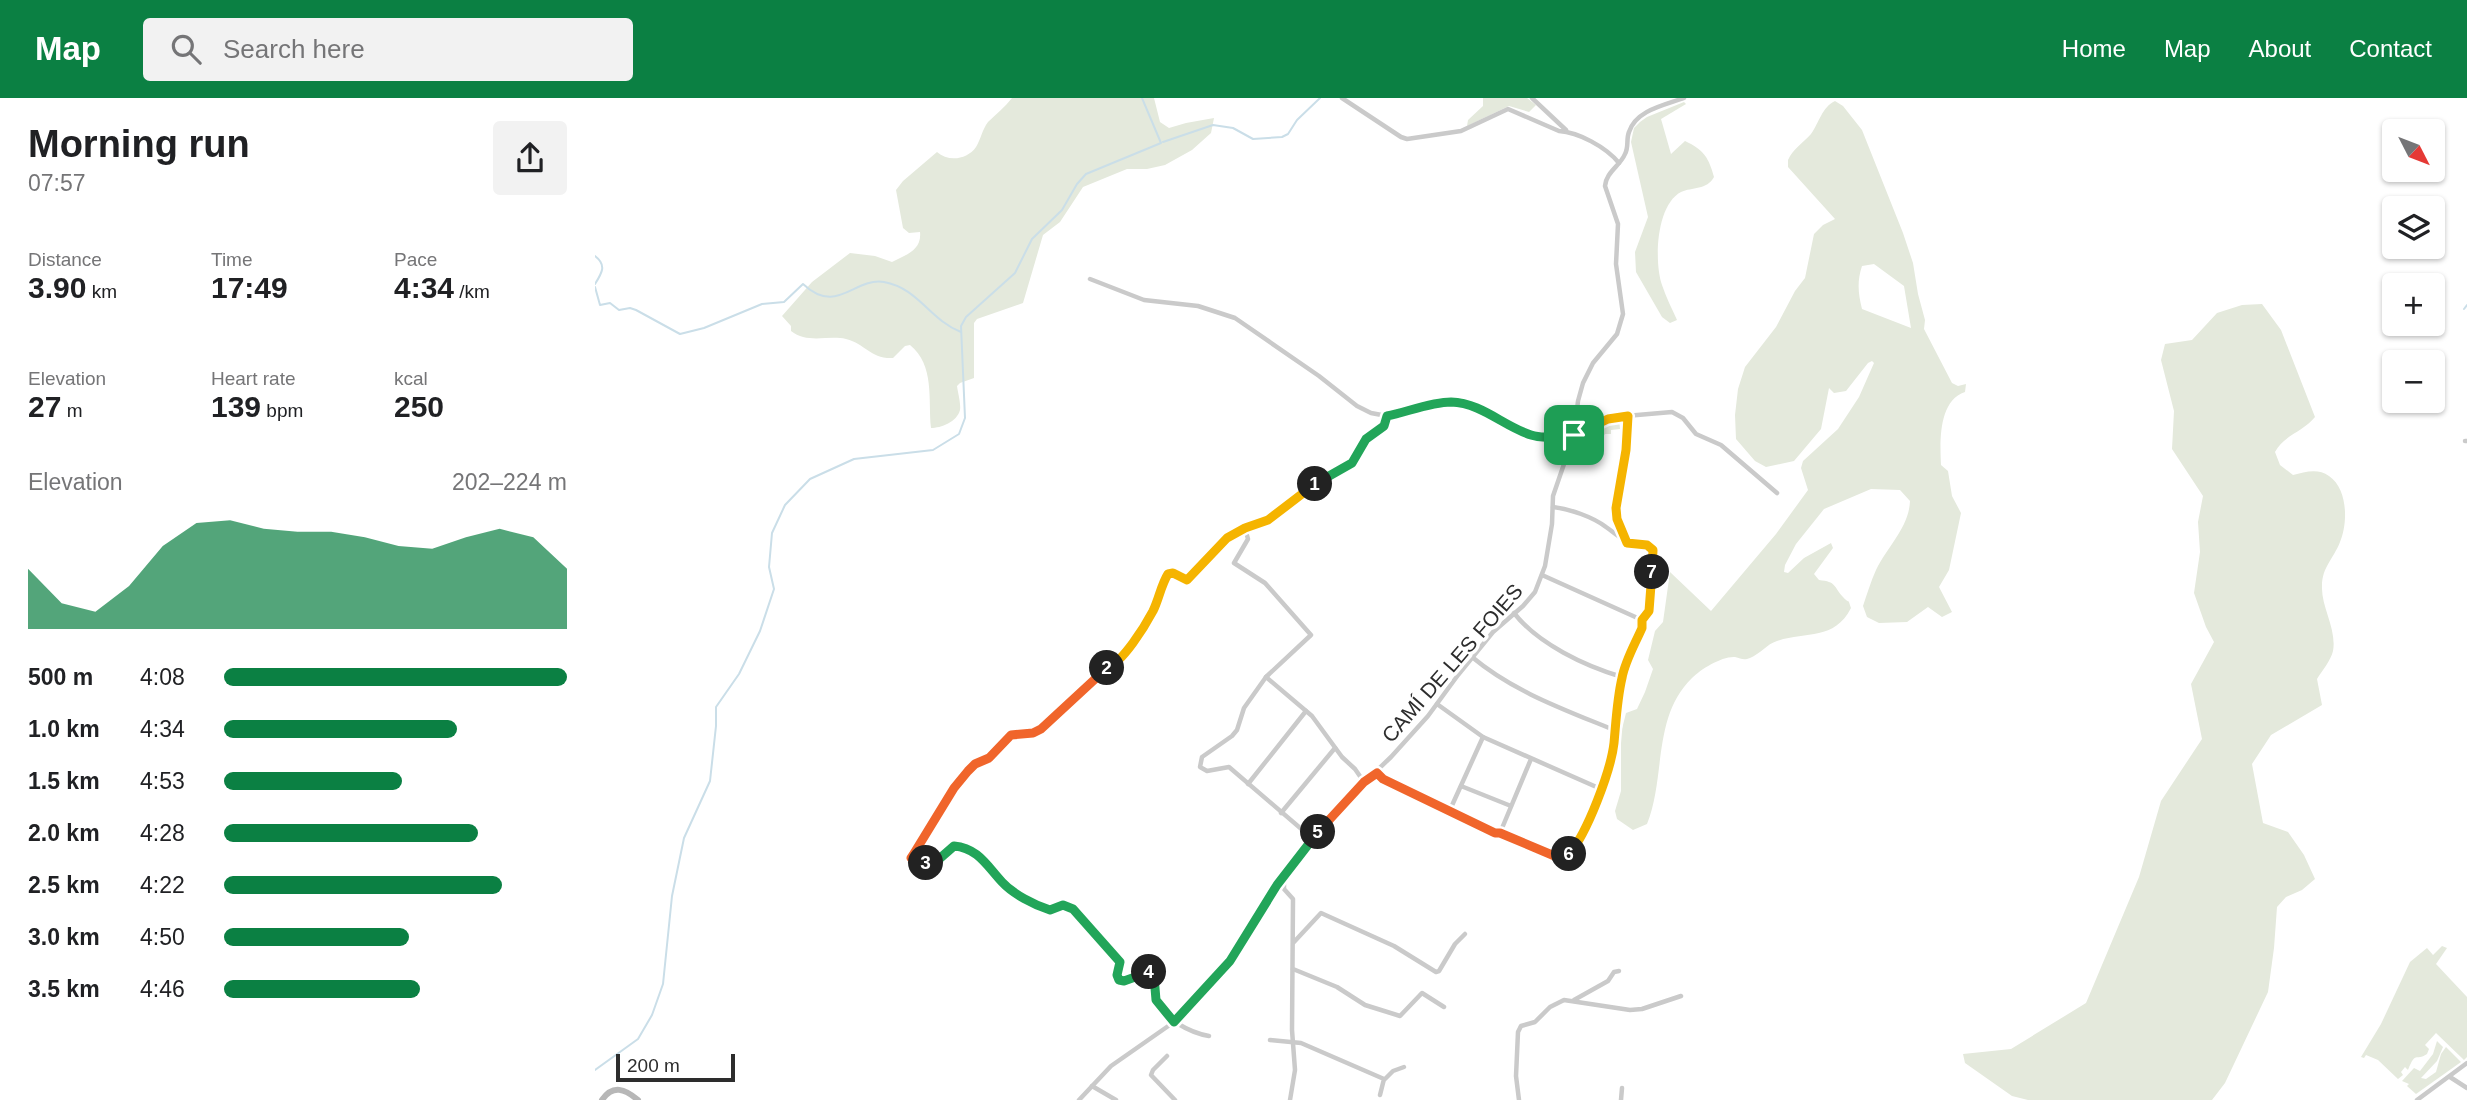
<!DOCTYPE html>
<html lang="en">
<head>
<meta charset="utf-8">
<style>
  :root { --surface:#fff; --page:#f2f2f2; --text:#202124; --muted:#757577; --accent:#0b8043 }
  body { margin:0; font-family:Arial,sans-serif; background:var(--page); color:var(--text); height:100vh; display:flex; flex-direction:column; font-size:26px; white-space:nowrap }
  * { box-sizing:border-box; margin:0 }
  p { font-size:23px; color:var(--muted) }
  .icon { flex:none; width:38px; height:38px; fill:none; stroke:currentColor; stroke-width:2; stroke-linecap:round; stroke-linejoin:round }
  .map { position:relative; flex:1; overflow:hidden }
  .sheet { display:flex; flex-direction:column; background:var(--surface); width:595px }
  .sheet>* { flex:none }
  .needle { width:46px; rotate:132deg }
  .tools { position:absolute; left:1787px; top:21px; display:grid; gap:14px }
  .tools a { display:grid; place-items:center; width:63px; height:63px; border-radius:7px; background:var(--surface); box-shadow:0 2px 5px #0004; font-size:35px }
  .scale { position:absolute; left:21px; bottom:18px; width:119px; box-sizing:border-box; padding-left:7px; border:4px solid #2d2d2d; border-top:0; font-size:19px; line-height:24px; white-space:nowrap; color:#2d2d2d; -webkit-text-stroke:5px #fff; paint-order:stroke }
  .pin { position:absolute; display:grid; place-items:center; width:60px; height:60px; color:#fff; margin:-30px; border-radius:14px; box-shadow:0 4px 10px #0006 }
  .km { position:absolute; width:35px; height:35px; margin:-18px; border-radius:50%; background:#222; color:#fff; font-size:19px; line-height:35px; text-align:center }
  .round { display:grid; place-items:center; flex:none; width:74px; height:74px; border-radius:7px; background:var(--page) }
  .overview { display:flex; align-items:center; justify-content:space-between; height:119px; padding:0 28px }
  h1 { font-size:38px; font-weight:700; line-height:52px }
  .figures { display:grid; grid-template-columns:repeat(3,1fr); gap:10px; height:119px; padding:7px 28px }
  .figures div { display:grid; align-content:center }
  .figures b { font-size:30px; font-weight:700 }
  .figures small { font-size:19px; font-weight:400 }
  .figures p { font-size:19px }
  .chart { height:196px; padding:14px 28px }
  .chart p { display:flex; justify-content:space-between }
  .chart svg { width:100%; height:126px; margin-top:7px; fill:var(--accent); opacity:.7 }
  ul { padding:0 28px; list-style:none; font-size:23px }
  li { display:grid; grid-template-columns:112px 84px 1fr; align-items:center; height:52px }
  li i { height:18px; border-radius:9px; background:var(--accent) }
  header { display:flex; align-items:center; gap:42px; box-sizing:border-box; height:98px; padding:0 35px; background:var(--accent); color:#fff }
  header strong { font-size:33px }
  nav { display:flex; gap:38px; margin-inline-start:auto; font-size:24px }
  .search { width:490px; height:63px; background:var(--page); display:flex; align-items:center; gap:18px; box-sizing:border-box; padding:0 24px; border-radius:7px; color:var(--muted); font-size:26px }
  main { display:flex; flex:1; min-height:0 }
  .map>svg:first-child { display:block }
  .green { fill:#e4e9dc; fill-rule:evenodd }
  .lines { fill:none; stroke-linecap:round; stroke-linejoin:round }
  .stream { stroke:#cadee8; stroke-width:2 }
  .street { stroke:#cacaca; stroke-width:4.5 }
  .secondary { stroke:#b7b7b7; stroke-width:6 }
  .split-1-casing { stroke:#fff; stroke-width:14 }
  .split-2-casing { stroke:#fff; stroke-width:14 }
  .split-3-casing { stroke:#fff; stroke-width:14 }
  .split-4-casing { stroke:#fff; stroke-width:14 }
  .split-5-casing { stroke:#fff; stroke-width:14 }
  .split-6-casing { stroke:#fff; stroke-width:14 }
  .split-7-casing { stroke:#fff; stroke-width:14 }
  .split-8-casing { stroke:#fff; stroke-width:14 }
  .split-1 { stroke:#22a559; stroke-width:9 }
  .split-2 { stroke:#f5b400; stroke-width:9 }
  .split-3 { stroke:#f0652b; stroke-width:9 }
  .split-4 { stroke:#22a559; stroke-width:9 }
  .split-5 { stroke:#22a559; stroke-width:9 }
  .split-6 { stroke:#f0652b; stroke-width:9 }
  .split-7 { stroke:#f5b400; stroke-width:9 }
  .split-8 { stroke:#f5b400; stroke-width:9 }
  .labels { text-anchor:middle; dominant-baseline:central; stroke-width:7; stroke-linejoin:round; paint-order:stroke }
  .street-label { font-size:21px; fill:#2d2d2d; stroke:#fff }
</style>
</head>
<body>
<header>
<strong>Map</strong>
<div class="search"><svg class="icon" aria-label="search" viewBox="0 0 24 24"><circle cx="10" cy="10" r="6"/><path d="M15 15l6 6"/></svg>Search here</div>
<nav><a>Home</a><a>Map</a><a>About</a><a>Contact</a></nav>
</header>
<main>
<section class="sheet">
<div class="overview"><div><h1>Morning run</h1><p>07:57</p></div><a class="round"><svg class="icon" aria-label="share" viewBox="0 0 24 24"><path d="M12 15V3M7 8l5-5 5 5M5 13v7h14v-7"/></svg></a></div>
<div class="figures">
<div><p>Distance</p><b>3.90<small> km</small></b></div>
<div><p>Time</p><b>17:49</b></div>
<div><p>Pace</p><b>4:34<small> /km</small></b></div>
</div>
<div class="figures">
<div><p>Elevation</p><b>27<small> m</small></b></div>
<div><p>Heart rate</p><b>139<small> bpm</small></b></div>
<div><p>kcal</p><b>250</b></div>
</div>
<div class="chart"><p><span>Elevation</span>202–224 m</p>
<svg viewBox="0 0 160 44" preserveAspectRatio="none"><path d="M0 44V23L10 35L20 38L30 29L40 15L50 7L60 6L70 9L80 10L90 10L100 12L110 15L120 16L130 12L140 9L150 12L160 23V44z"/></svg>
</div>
<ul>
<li><b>500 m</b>4:08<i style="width:100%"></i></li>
<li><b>1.0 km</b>4:34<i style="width:68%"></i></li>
<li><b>1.5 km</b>4:53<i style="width:52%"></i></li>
<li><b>2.0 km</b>4:28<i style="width:74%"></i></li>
<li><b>2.5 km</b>4:22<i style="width:81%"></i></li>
<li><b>3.0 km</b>4:50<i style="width:54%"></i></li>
<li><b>3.5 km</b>4:46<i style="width:57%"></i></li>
</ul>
</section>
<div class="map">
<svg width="1872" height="1002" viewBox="0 0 1872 1002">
  <rect width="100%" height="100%" fill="#fff"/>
  <g class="green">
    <path d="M417,0H559L565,24L574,30L591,25L619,20L616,35L597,52L570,67L552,71H532L488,89L465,124L448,137L428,205L382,221L379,225V280L365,285L362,288C363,295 366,306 365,312C362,324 346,330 336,330C333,302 340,267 315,247L310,248L298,260C275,261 271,246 251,241C233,237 212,246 196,233V228L187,218L217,184L255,155L280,158L297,164C311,157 327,152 325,134L314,135L308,130L301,92L308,83L342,54C353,64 372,62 381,49C386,41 387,32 393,24C401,16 410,9 417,0Z"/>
    <path d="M888,0H932L941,7L934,14L914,8L872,28L873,22L888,8Z"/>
    <path d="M1240,3L1248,8L1267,32L1308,135L1318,165L1323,196L1330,222L1329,231L1357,285L1363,288L1371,286L1370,294C1343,303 1345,344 1346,367L1353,373L1357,398L1366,415L1354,472L1344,489L1357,514L1347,519L1333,509L1312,524L1284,525L1272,519L1268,508C1272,496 1276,483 1281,472C1293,448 1314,429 1315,403L1305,392L1276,391L1229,411L1201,446L1190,467L1189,474L1193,475L1209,460L1236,445L1238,450L1219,476L1224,482C1242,484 1238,488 1248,499C1256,508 1252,498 1256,510C1239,543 1211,533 1182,543C1172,546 1165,556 1155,560C1148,563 1146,560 1140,559C1127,558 1106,571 1097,580C1057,619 1071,679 1052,726L1038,732L1022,721L1020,713L1026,693V635L1031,615L1042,611L1050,594L1058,571L1053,562L1060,533L1068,524L1075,474L1116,513L1181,436L1213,392L1206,370L1208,363L1243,331L1264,299L1279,265L1277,263L1273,265L1251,293L1239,295L1234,290L1226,331L1199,363L1171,369L1160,363L1141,341L1140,317L1143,291L1150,269L1181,229L1200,193L1210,180L1219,136L1228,127L1240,121L1193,69V62C1198,51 1208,45 1216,36C1224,25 1227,9 1240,3ZM1279,166L1309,188L1316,230L1267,211C1263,195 1262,183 1267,168Z"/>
    <path d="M1089,4L1091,6L1066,21L1076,56L1090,43C1109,52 1114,60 1119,79C1112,92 1097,89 1086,94C1061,107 1059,164 1067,187C1071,199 1077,211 1082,222L1075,225L1067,219L1041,174L1040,154L1053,119L1036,44L1039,30L1045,24L1052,19Z"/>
    <path d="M1667,206L1686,232L1720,319C1708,334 1689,337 1680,354L1685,367L1698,377C1710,374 1723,370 1734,378C1753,391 1753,425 1745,444C1739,460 1727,469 1727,488C1726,509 1742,531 1738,553C1736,562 1727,573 1722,581L1727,607L1676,637L1657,666L1668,725L1693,734L1709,757L1720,781L1707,792L1691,799L1682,809L1679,850L1673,894L1630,985L1617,1002H1433L1417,998L1370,965L1368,956L1416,951L1491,905L1544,779L1566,703L1607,641L1596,586L1619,544L1611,529L1599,495L1605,454L1603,424L1608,398L1577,351L1579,313L1566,262L1570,246L1597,242L1622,215L1647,207Z"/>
    <path d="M1024,320L1025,331L1016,332V336H1010L1007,340L1006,349L1003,348V339L985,338V336L1014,323Z"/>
    <path d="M1847,848L1852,850L1841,866L1872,899V959L1869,962L1841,935L1830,947L1834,951L1832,956C1820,964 1821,952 1813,972L1810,969L1806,974L1808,977L1803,981L1783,962L1771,957L1769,960L1766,959L1786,926L1815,864L1832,850L1838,857Z"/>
    <path d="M1842,943L1848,949L1842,963L1826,980L1831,981L1841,974L1846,956L1851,949L1866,964L1821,996L1812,988L1814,986L1807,983L1819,970L1825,973L1838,956Z"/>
  </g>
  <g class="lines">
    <g class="stream">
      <path d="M568,44L618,27L638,30L658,41L687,39L693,36L702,22L725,0"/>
      <path d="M0,158C12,167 7,175 0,186"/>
      <path d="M0,189L5,207L15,205L24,212L35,210L41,212L85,236L109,230L167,206L189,204L208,186C242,218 259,179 289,184C323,190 335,222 366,234"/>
      <path d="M1869,211L1872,207"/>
      <path d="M0,972L43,941L57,917L68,886L77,798L89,740L115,683L121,628V609L144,576L165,533L179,491L174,469L177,435L190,407L215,381L259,361L338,352L364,336L370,320L366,228L371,219L420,175L437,141L467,112L482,86L491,76L566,45L547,0"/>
    </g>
    <g class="street">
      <path d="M747,0L806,39L812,41L866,33L913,11L964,33C983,34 1011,49 1024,65"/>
      <path d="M937,0L971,32"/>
      <path d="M495,181L549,202L603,208L640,220L724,278L762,308L776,315L792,318L848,305L869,306L882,310L936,337L949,340L979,337L1019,319L1077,314L1088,320L1101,336L1126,347L1182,395"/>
      <path d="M1870,343H1872"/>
      <path d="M958,409C975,411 998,419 1011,429C1028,441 1030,446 1052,447L1058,455L1053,513L1047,522V530L1027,579L1015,661L1010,682L983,744L981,763"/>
      <path d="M650,430L653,441L639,465L670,485L716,537L671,579L649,610L642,632L637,638L607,659L605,669L612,673L634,669L718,741"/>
      <path d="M1032,444L1023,425L1021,410L1031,352L1033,318"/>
      <path d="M947,477L1047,522"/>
      <path d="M919,515C943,546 990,568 1027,579"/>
      <path d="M877,559C919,594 968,611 1019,632"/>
      <path d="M671,579L717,618L747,659L760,671L769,684"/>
      <path d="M842,606L888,639L1006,691"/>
      <path d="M782,675L787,681L880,726L969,762"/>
      <path d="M653,686L711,613"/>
      <path d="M866,688L916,708"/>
      <path d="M854,714L888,639"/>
      <path d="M686,715L740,650"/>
      <path d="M905,735L936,661"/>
      <circle cx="975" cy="764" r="6"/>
      <path d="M689,780V791L698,801L697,932L700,972L695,1002"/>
      <path d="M699,844L726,815L799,848L841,874L844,873L860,846L870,836"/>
      <path d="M698,871L742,889L770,907L805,918L827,895L849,909"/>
      <path d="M979,902L1013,883L1019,874L1024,873"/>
      <path d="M614,938C596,935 566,920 560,901C558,892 562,882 555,874L529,883L524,882L522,877L525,864L473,807H468L455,812C439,806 419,796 407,784C392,768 383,750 359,748C345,757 334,773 316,760L359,690L373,673L380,665L394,660L416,637L438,635L446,631L510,571L521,567L527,560L557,514L573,476L577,475L592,483L632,440L650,430L673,423L713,390L757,365L771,341L789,328L792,318"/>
      <path d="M675,942L706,945L789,981L785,997"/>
      <path d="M572,958L558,972L556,977L580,1002"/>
      <path d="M1855,979L1872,990"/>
      <path d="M790,981L798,973L809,969"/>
      <path d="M497,988L521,1002"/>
      <path d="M484,1002L516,968L579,924L625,876L642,853L662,816L682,787L724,733L749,704L796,659L833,618L863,577L898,534L928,508L940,494L950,468L957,426L958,398L979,337L983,303L988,285L998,265L1022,236L1028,216L1021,166L1023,126L1010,88C1011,74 1025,68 1030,56C1034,49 1031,41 1034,34C1041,12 1070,7 1089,0"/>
      <path d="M924,1002L921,978L923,934L926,928L940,924L955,909L969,902L1035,912L1047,911L1086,898"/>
      <path d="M1026,1002L1027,990"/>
      <path d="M1822,1002L1872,965"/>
    </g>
    <path class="secondary" d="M7,1002C18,986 30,991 43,1002"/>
  </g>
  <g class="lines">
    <defs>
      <path id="split-1" d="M720,386L757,365L771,341L789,328L792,318C812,314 836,304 856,304C887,305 908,328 936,337C950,342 965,337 979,337"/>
      <path id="split-2" d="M512,570C528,564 550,528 558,513C564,501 566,487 573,476L578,475L592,482L632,440L650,430L673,422L720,386"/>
      <path id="split-3" d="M331,765H325L316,760L318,757L359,690L373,673L380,666L394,660L416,637L438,635L446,631L512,570"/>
      <path id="split-4" d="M331,765L343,762L359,748C383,750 392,768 407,784C418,796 439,807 455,812L468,807L478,811L525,864L522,877L524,882L529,883L554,874"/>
      <path id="split-5" d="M554,874L559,878L561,902L579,924L635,863L682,787L723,734"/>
      <path id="split-6" d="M723,734L769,684L782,675L788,681L900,735H905L969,762L974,756"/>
      <path id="split-7" d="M974,756C992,736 1016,672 1019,645C1021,624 1022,601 1027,580C1030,563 1040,546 1047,530V522L1054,513L1057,474"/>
      <path id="split-8" d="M979,337L1013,321L1033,318L1031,352L1021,410L1022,421L1032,445L1052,447L1058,452L1057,474"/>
    </defs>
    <use href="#split-1" class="split-1-casing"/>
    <use href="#split-2" class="split-2-casing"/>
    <use href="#split-3" class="split-3-casing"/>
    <use href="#split-4" class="split-4-casing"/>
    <use href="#split-5" class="split-5-casing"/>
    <use href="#split-6" class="split-6-casing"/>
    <use href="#split-7" class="split-7-casing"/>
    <use href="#split-8" class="split-8-casing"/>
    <use href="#split-1" class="split-1"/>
    <use href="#split-2" class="split-2"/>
    <use href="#split-3" class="split-3"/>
    <use href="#split-4" class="split-4"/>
    <use href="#split-5" class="split-5"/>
    <use href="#split-6" class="split-6"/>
    <use href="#split-7" class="split-7"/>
    <use href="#split-8" class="split-8"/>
  </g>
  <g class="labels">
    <g class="street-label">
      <text transform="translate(857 565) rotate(-49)">CAMÍ DE LES FOIES</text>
    </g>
  </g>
</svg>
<div class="tools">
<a><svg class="needle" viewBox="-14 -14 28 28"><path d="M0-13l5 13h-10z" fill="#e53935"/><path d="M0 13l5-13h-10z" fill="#757577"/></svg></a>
<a><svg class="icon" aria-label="layers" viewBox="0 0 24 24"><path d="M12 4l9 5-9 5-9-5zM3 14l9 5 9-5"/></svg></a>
<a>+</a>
<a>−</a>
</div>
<div class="scale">200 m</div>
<div class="pin" style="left:979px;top:337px;background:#1e9e55"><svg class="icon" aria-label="arrive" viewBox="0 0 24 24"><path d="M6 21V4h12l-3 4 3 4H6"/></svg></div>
<b class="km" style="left:720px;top:386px">1</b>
<b class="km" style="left:512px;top:570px">2</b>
<b class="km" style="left:331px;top:765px">3</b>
<b class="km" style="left:554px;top:874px">4</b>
<b class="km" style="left:723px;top:734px">5</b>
<b class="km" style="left:974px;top:756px">6</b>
<b class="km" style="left:1057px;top:474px">7</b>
</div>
</main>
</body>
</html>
